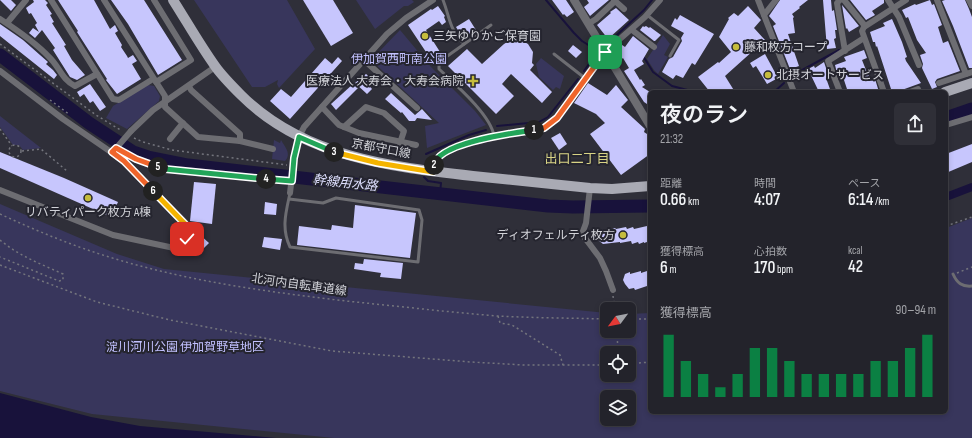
<!DOCTYPE html>
<html lang="ja">
<head>
<meta charset="utf-8">
<style>
  :root { --surface:#23232b; --page:#2f2f37; --text:#f1f3f6; --muted:#a3a4a9; --line:#404047; --accent:#0b8043 }
  body { margin:0; font-family:"Sofia Sans Condensed","Noto Sans JP",sans-serif; background:var(--page); color:var(--text); height:100vh; display:flex; flex-direction:column; font-size:15px; white-space:nowrap }
  * { box-sizing:border-box; margin:0 }
  p { font-size:13px; color:var(--muted) }
  .icon { flex:none; width:22px; height:22px; fill:none; stroke:currentColor; stroke-width:2; stroke-linecap:round; stroke-linejoin:round }
  .map { position:relative; flex:1; overflow:hidden }
  .panel { position:absolute; left:648px; top:90px; width:300px; height:324px; display:flex; flex-direction:column; background:var(--surface); border-radius:6px; box-shadow:0 2px 6px #0003,0 0 0 1px var(--line) }
  .panel>* { flex:none }
  .needle { width:26px; rotate:238deg }
  .controls { position:absolute; left:600px; top:302px; display:grid; gap:8px }
  .controls a { display:grid; place-items:center; width:36px; height:36px; border-radius:6px; background:var(--surface); box-shadow:0 2px 6px #0003,0 0 0 1px var(--line); font-size:20px }
  .pin { position:absolute; display:grid; place-items:center; width:34px; height:34px; color:#fff; margin:-17px; border-radius:8px; box-shadow:0 2px 6px #0006 }
  .km { position:absolute; width:20px; height:20px; margin:-10px; border-radius:50%; background:#222; color:#fff; font-size:11px; line-height:20px; text-align:center }
  .round { display:grid; place-items:center; flex:none; width:42px; height:42px; border-radius:6px; background:var(--page) }
  .headline { display:flex; align-items:center; justify-content:space-between; height:68px; padding:0 12px }
  h1 { font-size:22px; font-weight:600; line-height:30px }
  .stats { display:grid; grid-template-columns:repeat(3,1fr); gap:6px; height:68px; padding:4px 12px }
  .stats div { display:grid; align-content:center }
  .stats b { font-size:17px; font-weight:600 }
  .stats small { font-size:11px; font-weight:400 }
  .stats p { font-size:11px }
  .chart { height:112px; padding:8px 12px }
  .chart p { display:flex; justify-content:space-between }
  .chart svg { width:100%; height:72px; margin-top:4px; stroke:var(--accent); stroke-width:6 }
  .map>svg:first-child { display:block }
  .green { fill:#38365c; fill-rule:evenodd }
  .water { fill:#18123b }
  .lines { fill:none; stroke-linecap:round; stroke-linejoin:round }
  .stream { stroke:#18123b; stroke-width:2 }
  .canal { stroke:#18123b; stroke-width:8 }
  .river { stroke:#18123b; stroke-width:13 }
  .building { fill:#c7c6fd }
  .path { stroke:#74757d; stroke-width:1.5; stroke-dasharray:2 3; stroke-linecap:butt }
  .service { stroke:#6d6d72; stroke-width:3 }
  .minor { stroke:#6d6d72; stroke-width:6 }
  .tertiary { stroke:#6d6d72; stroke-width:8 }
  .primary { stroke:#a9aab4; stroke-width:10 }
  .minor-bridge { stroke:#6d6d72; stroke-width:6 }
  .split-1-casing { stroke:#fff; stroke-width:8 }
  .split-2-casing { stroke:#fff; stroke-width:8 }
  .split-3-casing { stroke:#fff; stroke-width:8 }
  .split-4-casing { stroke:#fff; stroke-width:8 }
  .split-5-casing { stroke:#fff; stroke-width:8 }
  .split-6-casing { stroke:#fff; stroke-width:8 }
  .split-7-casing { stroke:#fff; stroke-width:8 }
  .split-1 { stroke:#f0652b; stroke-width:5 }
  .split-2 { stroke:#22a559; stroke-width:5 }
  .split-3 { stroke:#f5b400; stroke-width:5 }
  .split-4 { stroke:#22a559; stroke-width:5 }
  .split-5 { stroke:#22a559; stroke-width:5 }
  .split-6 { stroke:#f0652b; stroke-width:5 }
  .split-7 { stroke:#f5b400; stroke-width:5 }
  .poi-dot { fill:#c5bc3d; stroke:#25252f; stroke-width:1.5 }
  .labels { text-anchor:middle; dominant-baseline:central; stroke-width:4; stroke-linejoin:round; paint-order:stroke }
  .poi-label { font-size:12px; fill:#d1d2d8; stroke:#25252f; text-anchor:start }
  .park-label { font-size:12px; fill:#c2c1ff; stroke:#25252f }
  .street-label { font-size:12px; fill:#d1d2d8; stroke:#25252f }
  .neighbourhood-label { font-size:13px; fill:#d8d385; stroke:#25252f }
  .water-label { font-size:13px; font-style:italic; fill:#dddefd; stroke:#25252f }
</style>
</head>
<body>
<div class="map">
<svg width="972" height="438" viewBox="0 0 972 438">
  <rect width="100%" height="100%" fill="#2f2f39"/>
  <g class="green">
    <path d="M194,0H287L315,49L279,88L277,84L278,80L265,87H252Z"/>
    <path d="M356,0H412L414,2L408,6H404L375,29Z"/>
    <path d="M400,30L431,67L475,111L486,125L427,148L425,126L439,123L371,60Z"/>
    <path d="M663,35L670,44L664,55L668,57L658,74L654,70L647,59Z"/>
    <path d="M541,58L564,76L560,89L556,87L553,90L539,77L536,64Z"/>
    <path d="M148,85L154,86L160,96L159,101L127,129L106,118L113,106Z"/>
    <path d="M0,116L41,148L23,150L19,145H13L0,127Z"/>
    <path d="M274,140L280,143L281,140C285,147 292,154 285,161L272,159Z"/>
    <path d="M0,204L117,254L164,269L607,313V331H629V314L650,313V412H946V228L972,218V438H334L92,414L0,391ZM607,353H629V375H607ZM607,397H629V419H607Z"/>
  </g>
  <path class="water" d="M0,393L91,417L140,426L276,438H0Z"/>
  <g class="lines">
    <g class="stream">
      <path d="M546,0L574,33L582,41L598,51L584,71"/>
      <path d="M607,44L644,10L652,0"/>
      <path d="M642,56L645,59L653,72L672,86L695,92"/>
      <path d="M793,75L839,50"/>
      <path d="M774,92L784,83"/>
      <path d="M497,126L539,122L548,117L578,79"/>
      <path d="M426,154L469,135L486,130"/>
      <path d="M424,177L428,181L441,183L440,194"/>
    </g>
    <path class="canal" d="M946,197L972,187"/>
    <g class="river">
      <path d="M0,55L89,123L133,152L148,157L188,165L548,206L573,207L650,206"/>
      <path d="M946,118L972,109"/>
    </g>
  </g>
  <g class="building">
    <path d="M0,0H11L16,5L11,11Z"/>
    <path d="M33,0H45L48,3L46,5L52,14L50,15L54,22L52,23L66,45L64,46L72,60L85,75L77,80L70,77L53,50L55,48L42,30L35,38L29,33L33,28L39,32L35,25L37,23L31,13L29,14L26,8L34,2Z"/>
    <path d="M58,0H94L110,29L115,25L118,31L115,33L122,45L121,47L127,56L128,58L133,55L137,61L132,64L141,79L117,94L106,80L107,79L77,32L78,31Z"/>
    <path d="M111,0H144L182,60L158,75L128,24Z"/>
    <path d="M303,0H333L353,33L331,46Z"/>
    <path d="M552,0H566L574,12L567,17L564,14L563,15Z"/>
    <path d="M587,0H609L590,16L584,7L589,3Z"/>
    <path d="M780,0H808L799,7L800,8L792,14L794,17L793,18L795,33L788,34L799,66L790,69L773,26L776,24L769,16Z"/>
    <path d="M823,0H831L832,11L834,10L837,30H835L836,38L834,39L836,48L827,49Z"/>
    <path d="M850,0H884V3L872,11L875,15L866,20Z"/>
    <path d="M930,0L932,5L934,4L942,25L938,27L943,43L948,41L960,71L937,79L935,82L937,87L932,89L922,68L923,64L920,55L926,53L917,40L908,17L906,18L902,10L915,4L916,5Z"/>
    <path d="M945,0H965L969,9L972,17V68H969L953,26L942,1Z"/>
    <path d="M842,5L859,26L849,32L847,28L846,29Z"/>
    <path d="M438,6L445,16L444,17L446,22L442,25L439,21L426,30L442,55L432,61L408,25L431,9L432,10Z"/>
    <path d="M748,6L760,19L761,20L754,28L765,40L725,76L735,92H710L698,77L718,62L719,63L731,52L719,37L729,19L728,18L734,13L738,16Z"/>
    <path d="M616,8L629,20L608,39L597,25L611,13L610,12Z"/>
    <path d="M680,15L714,34L695,65L692,63L683,78L676,75L673,79L662,72L669,59L673,57L682,41L681,38L684,33L671,26L675,18L677,20Z"/>
    <path d="M469,19L476,30L463,38L456,27Z"/>
    <path d="M892,19L902,42L907,57L905,58L906,61L921,83L899,91V89L892,92L877,46L876,47L875,42H873L870,32L885,26L883,23Z"/>
    <path d="M0,24L23,40L40,55L48,62L46,64L53,70L57,75L54,79L0,36Z"/>
    <path d="M643,26L644,27L646,26L649,28L650,27L661,35L655,41H654L640,30Z"/>
    <path d="M633,36L649,49L642,61L644,64L634,70L640,80L641,79L645,85L642,87L650,92V106L644,102L624,71L629,68L623,58L618,62L614,56V52L622,45L625,47Z"/>
    <path d="M512,39L521,40L528,44L533,52L532,63L534,65L530,70L552,92L542,103L511,74L502,84L514,96L496,114L448,66L467,49L482,64L504,44Z"/>
    <path d="M573,45L582,52L576,58L568,51Z"/>
    <path d="M864,50L867,58L862,60L866,70L871,81L875,79L879,92H848L844,80H841L839,72L837,73L835,65L846,61L844,57Z"/>
    <path d="M765,54L778,78L767,84L756,66L753,68L750,63Z"/>
    <path d="M338,57L342,61L290,119L270,101L281,89L291,97L325,58L332,64Z"/>
    <path d="M824,62L829,77L826,78L831,92H819L808,69L814,66L815,68Z"/>
    <path d="M366,74L371,78L367,83L372,89L367,94L355,83Z"/>
    <path d="M588,83L607,95L616,85L628,100L621,107L645,129L644,132L650,136V154L621,175L590,134L605,123L596,114L574,103Z"/>
    <path d="M90,84L106,107L100,111L93,101L90,103L84,94L80,97L77,92Z"/>
    <path d="M353,84L358,88L336,110L331,104Z"/>
    <path d="M391,93L415,115L422,109L432,120L417,118L415,121H409L402,112L401,113L385,99Z"/>
    <path d="M560,133L567,144L559,150L551,138Z"/>
    <path d="M972,144V162L946,173V154Z"/>
    <path d="M0,152L64,178L118,202L111,217L0,168Z"/>
    <path d="M194,182L216,184L212,224L190,221Z"/>
    <path d="M265,202L277,204L276,215L264,214Z"/>
    <path d="M355,205L416,213L410,258L297,245L299,226L331,230L332,225L353,228Z"/>
    <path d="M647,226L648,229H650V241L644,243V242L639,244L638,242L632,244L631,241L620,243V242L603,244L598,240L597,236L599,230L603,229V230L610,228V230L615,228L616,229L626,227L627,229L633,227L634,229Z"/>
    <path d="M199,234L209,243L204,248L194,239Z"/>
    <path d="M264,237L282,239L280,250L262,247Z"/>
    <path d="M364,259L403,263L401,279L380,277L381,273L354,269L355,263L363,264Z"/>
    <path d="M650,270V285L635,290L634,288L629,289L625,284L623,280L625,274L630,272V274L641,271V273Z"/>
  </g>
  <g class="lines">
    <g class="path">
      <path d="M0,44L96,115L122,131"/>
      <path d="M50,100L70,115"/>
      <path d="M0,129L12,146"/>
      <path d="M134,138L143,142L172,150L287,165"/>
      <circle cx="15" cy="151" r="6"/>
      <path d="M22,151L41,149L67,171"/>
      <path d="M129,155L136,159L165,169L286,181"/>
      <path d="M0,214C39,232 78,248 119,260C193,282 270,292 346,301C396,306 447,312 498,316C534,318 571,318 607,319"/>
      <path d="M946,226L972,217"/>
      <path d="M0,240C19,256 41,264 63,274V280L59,281L0,257"/>
      <path d="M0,265L97,302L170,320L332,351L471,362L524,365H607"/>
      <path d="M957,273L972,267"/>
      <path d="M613,296L615,309"/>
      <path d="M498,316L500,323L512,325L560,355L563,365"/>
      <path d="M629,319H650"/>
      <path d="M617,331L618,353"/>
      <path d="M629,364L650,362"/>
    </g>
    <g class="service">
      <path d="M443,0C450,18 449,29 464,44"/>
      <path d="M647,15L679,40L670,56"/>
      <path d="M491,25L439,62V69C455,84 491,115 494,136"/>
      <path d="M554,54L586,79"/>
      <path d="M289,199L323,203L336,198L419,210L422,220L418,262L290,247C281,228 286,212 290,193"/>
      <path d="M953,274C957,283 962,287 972,286"/>
    </g>
    <g class="minor">
      <path d="M51,0L113,99L119,100L153,79"/>
      <path d="M104,0L165,96V107L198,137L240,141L273,149"/>
      <path d="M154,0L191,60L156,82"/>
      <path d="M614,0L624,9"/>
      <path d="M758,0L794,92"/>
      <path d="M840,0L837,3L845,51"/>
      <path d="M844,0L865,26"/>
      <path d="M888,0L899,17L919,65"/>
      <path d="M937,0L966,74"/>
      <path d="M969,0L972,6"/>
      <path d="M764,15L776,0"/>
      <path d="M0,19C17,30 35,42 49,57C59,66 62,80 75,86L97,74"/>
      <path d="M7,23L26,0"/>
      <path d="M588,24L596,19L615,1"/>
      <path d="M632,30L654,47"/>
      <path d="M364,60L417,108"/>
      <path d="M0,71L63,119L124,161L185,224C190,235 186,245 174,248L113,235L0,190"/>
      <path d="M939,83L972,72"/>
      <path d="M189,86L191,90L240,134V141"/>
      <path d="M840,92L828,61L864,38"/>
      <path d="M884,92L862,31L864,27L906,0"/>
      <path d="M910,92L918,89"/>
      <path d="M322,107L339,125L359,133L416,145"/>
      <path d="M946,125L972,117"/>
      <path d="M344,127L366,107L384,113L404,131L400,143"/>
      <path d="M131,131L153,110L215,67"/>
      <path d="M170,139L183,123"/>
      <path d="M433,172L435,161L439,156L445,152L465,144L494,136L544,128L557,118L605,52L645,17L660,0"/>
      <path d="M590,188L586,223L582,234L600,258L606,271L613,290"/>
      <path d="M290,193C293,170 293,147 304,127L387,34L406,18L433,0"/>
    </g>
    <path class="tertiary" d="M574,0L650,126"/>
    <g class="primary">
      <path d="M173,0C187,22 200,45 215,66C222,76 232,86 241,95C303,157 391,167 473,176C512,180 551,184 590,188L612,189L650,186"/>
      <path d="M945,92L972,83"/>
    </g>
    <path class="minor-bridge" d="M112,153L131,131"/>
  </g>
  <g class="lines">
    <defs>
      <path id="split-1" d="M534,130L544,128L557,118L605,52"/>
      <path id="split-2" d="M434,165C439,142 514,133 534,130"/>
      <path id="split-3" d="M334,152L378,163L433,172L434,165"/>
      <path id="split-4" d="M266,179L292,181L294,158L299,137L334,152"/>
      <path id="split-5" d="M158,167L165,169L266,179"/>
      <path id="split-6" d="M153,191L124,161L112,152L116,148L136,159L158,167"/>
      <path id="split-7" d="M153,191L185,224L188,230L187,239"/>
    </defs>
    <use href="#split-1" class="split-1-casing"/>
    <use href="#split-2" class="split-2-casing"/>
    <use href="#split-3" class="split-3-casing"/>
    <use href="#split-4" class="split-4-casing"/>
    <use href="#split-5" class="split-5-casing"/>
    <use href="#split-6" class="split-6-casing"/>
    <use href="#split-7" class="split-7-casing"/>
    <use href="#split-1" class="split-1"/>
    <use href="#split-2" class="split-2"/>
    <use href="#split-3" class="split-3"/>
    <use href="#split-4" class="split-4"/>
    <use href="#split-5" class="split-5"/>
    <use href="#split-6" class="split-6"/>
    <use href="#split-7" class="split-7"/>
  </g>
  <g class="poi-dot">
    <circle cx="425" cy="36" r="4"/>
    <circle cx="736" cy="47" r="4"/>
    <circle cx="768" cy="75" r="4"/>
    <path d="M471 75h4v4h4v4h-4v4h-4v-4h-4v-4h4z"/>
    <circle cx="88" cy="198" r="4"/>
    <circle cx="623" cy="235" r="4"/>
  </g>
  <g class="labels">
    <g class="poi-label">
      <text x="433" y="36">三矢ゆりかご保育園</text>
      <text x="744" y="47">藤和枚方コープ</text>
      <text x="776" y="75">北摂オートサービス</text>
      <text x="464" y="81" text-anchor="end">医療法人 大寿会・大寿会病院</text>
      <text x="88" y="212" text-anchor="middle">リバティパーク枚方 A棟</text>
      <text x="615" y="235" text-anchor="end">ディオフェルティ枚方</text>
    </g>
    <g class="park-label">
      <text x="399" y="59">伊加賀西町南公園</text>
      <text x="185" y="347">淀川河川公園 伊加賀野草地区</text>
    </g>
    <g class="street-label">
      <text transform="translate(381 149) rotate(11)">京都守口線</text>
      <text transform="translate(299 285) rotate(8)">北河内自転車道線</text>
    </g>
    <g class="neighbourhood-label">
      <text x="577" y="159">出口二丁目</text>
    </g>
    <g class="water-label">
      <text transform="translate(345 183) rotate(6)">幹線用水路</text>
    </g>
  </g>
</svg>
<div class="controls">
<a><svg class="needle" viewBox="-14 -14 28 28"><path d="M0-13l5 13h-10z" fill="#e53935"/><path d="M0 13l5-13h-10z" fill="#a3a4a9"/></svg></a>
<a><svg class="icon" aria-label="locate" viewBox="0 0 24 24"><circle cx="12" cy="12" r="6"/><path d="M12 2v4M12 18v4M2 12h4M18 12h4"/></svg></a>
<a><svg class="icon" aria-label="layers" viewBox="0 0 24 24"><path d="M12 4l9 5-9 5-9-5zM3 14l9 5 9-5"/></svg></a>
</div>
<div class="pin" style="left:605px;top:52px;background:#1e9e55"><svg class="icon" aria-label="arrive" viewBox="0 0 24 24"><path d="M6 21V4h12l-3 4 3 4H6"/></svg></div>
<div class="pin" style="left:187px;top:239px;background:#d93025"><svg class="icon" aria-label="check" viewBox="0 0 24 24"><path d="M5 12l5 5 9-10"/></svg></div>
<b class="km" style="left:534px;top:130px">1</b>
<b class="km" style="left:434px;top:165px">2</b>
<b class="km" style="left:334px;top:152px">3</b>
<b class="km" style="left:266px;top:179px">4</b>
<b class="km" style="left:158px;top:167px">5</b>
<b class="km" style="left:153px;top:191px">6</b>
<section class="panel">
<div class="headline"><div><h1>夜のラン</h1><p>21:32</p></div><a class="round"><svg class="icon" aria-label="share" viewBox="0 0 24 24"><path d="M12 15V3M7 8l5-5 5 5M5 13v7h14v-7"/></svg></a></div>
<div class="stats">
<div><p>距離</p><b>0.66<small> km</small></b></div>
<div><p>時間</p><b>4:07</b></div>
<div><p>ペース</p><b>6:14<small> /km</small></b></div>
</div>
<div class="stats">
<div><p>獲得標高</p><b>6<small> m</small></b></div>
<div><p>心拍数</p><b>170<small> bpm</small></b></div>
<div><p>kcal</p><b>42</b></div>
</div>
<div class="chart"><p><span>獲得標高</span>90–94 m</p>
<svg viewBox="0 0 160 44" preserveAspectRatio="none"><path d="M5 44V6M15 44V22M25 44V30M35 44V38M45 44V30M55 44V14M65 44V14M75 44V22M85 44V30M95 44V30M105 44V30M115 44V30M125 44V22M135 44V22M145 44V14M155 44V6"/></svg>
</div>
</section>
</div>
</body>
</html>
